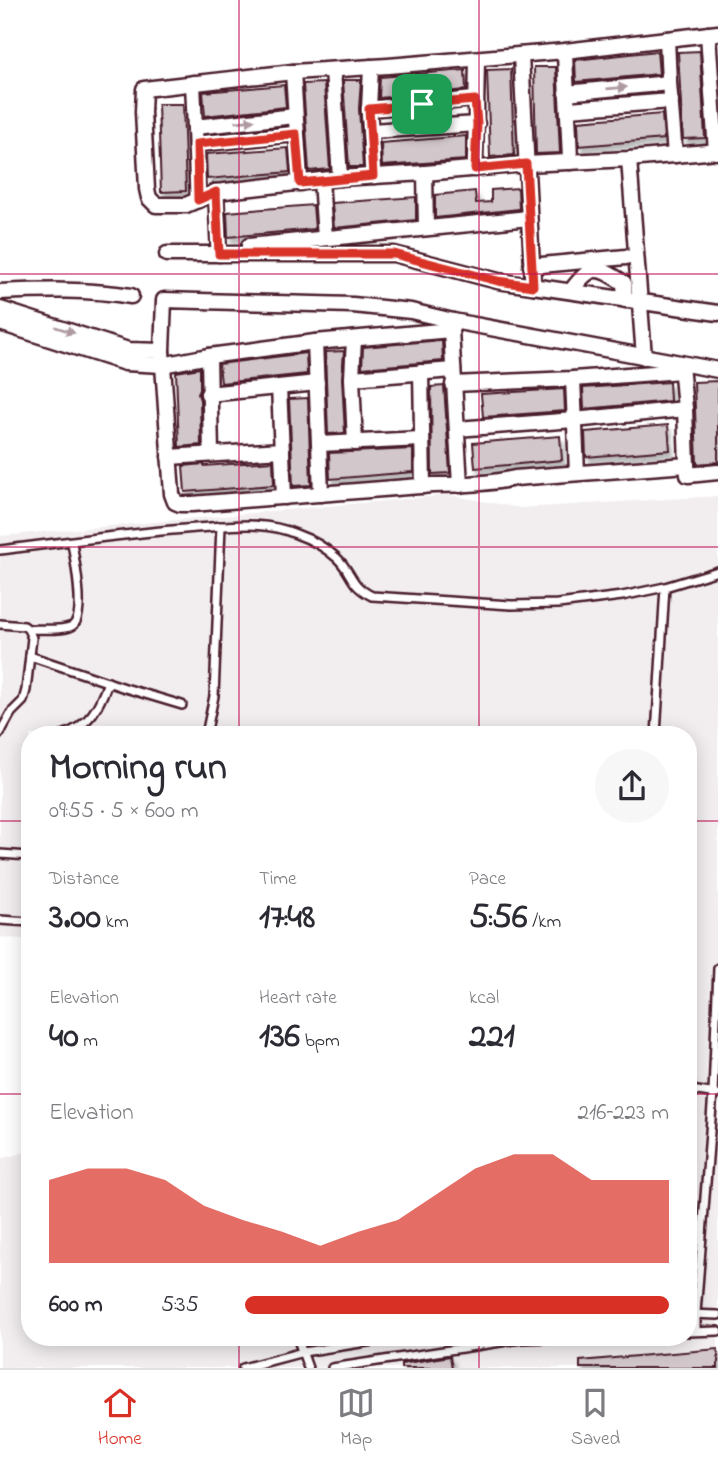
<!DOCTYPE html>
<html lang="en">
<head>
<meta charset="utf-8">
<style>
  :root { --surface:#fff; --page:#f7f7f7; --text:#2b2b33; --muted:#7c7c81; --line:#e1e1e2; --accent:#d93025 }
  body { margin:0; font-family:"Indie Flower",sans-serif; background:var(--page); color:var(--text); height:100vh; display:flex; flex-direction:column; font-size:26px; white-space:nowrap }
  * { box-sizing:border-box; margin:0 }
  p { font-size:23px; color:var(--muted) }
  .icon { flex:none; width:38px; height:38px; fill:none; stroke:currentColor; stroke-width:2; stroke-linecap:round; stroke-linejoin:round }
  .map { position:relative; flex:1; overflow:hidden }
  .sheet { position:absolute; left:21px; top:726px; width:676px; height:620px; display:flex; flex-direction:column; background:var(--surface); border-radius:28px; box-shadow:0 4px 18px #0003 }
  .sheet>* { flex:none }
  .pin { position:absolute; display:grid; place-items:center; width:60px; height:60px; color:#fff; margin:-30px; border-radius:14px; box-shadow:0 4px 10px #0006 }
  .round { display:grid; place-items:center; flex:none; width:74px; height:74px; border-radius:37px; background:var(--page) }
  .overview { display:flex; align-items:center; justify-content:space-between; height:119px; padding:0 28px }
  h1 { font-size:38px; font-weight:800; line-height:52px }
  .metrics { display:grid; grid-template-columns:repeat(3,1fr); gap:10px; height:119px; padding:7px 28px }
  .metrics div { display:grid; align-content:center }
  .metrics b { font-size:35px; font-weight:800 }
  .metrics small { font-size:19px; font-weight:400 }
  .metrics p { font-size:19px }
  .chart { height:196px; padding:14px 28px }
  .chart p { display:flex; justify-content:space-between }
  .chart svg { width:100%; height:126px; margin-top:7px; fill:var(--accent); opacity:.7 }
  ul { padding:0 28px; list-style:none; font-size:23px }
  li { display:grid; grid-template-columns:112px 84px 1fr; align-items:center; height:52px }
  li i { height:18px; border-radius:9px; background:var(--accent) }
  .menu { display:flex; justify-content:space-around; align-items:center; height:98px; border-top:2px solid var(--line); background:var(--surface); font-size:19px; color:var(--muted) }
  .menu a { display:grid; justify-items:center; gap:4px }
  .menu .active { color:var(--accent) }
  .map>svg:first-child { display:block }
  .built { fill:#f2eeef }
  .building { fill:#d2c7cb; stroke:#4a1f2b; stroke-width:2; filter:url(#shadow) }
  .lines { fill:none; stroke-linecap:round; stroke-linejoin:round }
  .lane-casing { stroke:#4a1f2b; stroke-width:12 }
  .street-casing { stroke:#4a1f2b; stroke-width:19 }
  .lane { stroke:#fff; stroke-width:7 }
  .street { stroke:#fff; stroke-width:14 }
  .oneway { fill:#ae9aa0 }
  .route-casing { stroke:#fff; stroke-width:14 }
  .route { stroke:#d93025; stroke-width:9 }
  .grid { fill:none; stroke:#c2185b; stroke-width:2; stroke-opacity:0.55 }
</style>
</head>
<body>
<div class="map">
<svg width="718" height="1368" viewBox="0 0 718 1368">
  <defs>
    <filter id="shadow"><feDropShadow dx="3.5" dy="6" stdDeviation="2" flood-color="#0004"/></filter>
  </defs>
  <rect width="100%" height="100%" fill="#fff"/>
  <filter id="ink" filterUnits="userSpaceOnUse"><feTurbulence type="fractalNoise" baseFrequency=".0143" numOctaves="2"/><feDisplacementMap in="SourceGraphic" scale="14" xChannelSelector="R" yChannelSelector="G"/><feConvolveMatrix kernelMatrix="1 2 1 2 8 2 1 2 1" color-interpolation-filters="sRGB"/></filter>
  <g filter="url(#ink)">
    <path class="built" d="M449,495L521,508L718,496V1368H0V1159L30,1151V1337H688V735H30V940L0,937V536Z"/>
    <g class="building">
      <path d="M657,51L659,74L576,82L575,60Z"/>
      <path d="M700,51L705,138L683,139L678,52Z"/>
      <path d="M534,67H556L560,153L536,154Z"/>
      <path d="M511,69L514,155L490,157L487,70Z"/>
      <path d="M465,70L466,90L379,98L380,77Z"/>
      <path d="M343,80H361L359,109L363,167H349Z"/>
      <path d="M324,83L330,169L309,171L303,84Z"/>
      <path d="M284,85L286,107L205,116L203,92Z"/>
      <path d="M158,104H183L186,191L161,192Z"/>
      <path d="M662,114L664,139L579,146L578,121Z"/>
      <path d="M466,136V160L382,166L381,143Z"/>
      <path d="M288,148L290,172L207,179L206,154Z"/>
      <path d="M518,188L519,209L435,218V195L475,191L476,203L491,202V190Z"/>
      <path d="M416,197V220L334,228L332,203Z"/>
      <path d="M313,205L315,229L228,237L227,212Z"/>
      <path d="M442,340L443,361L362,368L363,347Z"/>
      <path d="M344,351L342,378L345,433L328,434L325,352Z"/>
      <path d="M306,353L307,374L221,383L219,364Z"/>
      <path d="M200,368V389L198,394L200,400L201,445L179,447L176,372Z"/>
      <path d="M718,381V462L697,464L694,382Z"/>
      <path d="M669,382L670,401L584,409L583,388Z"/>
      <path d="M444,386L450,473L432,474L431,387Z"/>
      <path d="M564,389L565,411L483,417L481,394Z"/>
      <path d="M308,398L311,485L293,486L289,399Z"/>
      <path d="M668,425L670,450L586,457L585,432Z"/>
      <path d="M560,436L562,460L475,468L473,443Z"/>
      <path d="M413,449V472L330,479L329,453Z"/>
      <path d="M273,461L274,485L185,492L183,466L204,464V466Z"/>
      <path d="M718,1349V1368H580V1361Z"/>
      <path d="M450,1356L452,1368H401V1364Z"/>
    </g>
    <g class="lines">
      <defs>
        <g id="lane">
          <path d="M0,550C65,542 130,533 196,528C230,526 264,520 296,534C310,539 326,548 337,558C353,573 349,585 372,596L511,605L558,604L622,596L665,587L718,571"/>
          <path d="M0,624L24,626L28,629L32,638L26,690L23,701L11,713L0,733"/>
          <path d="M28,629C39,629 63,631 72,626C87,617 74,558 72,542"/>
          <path d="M30,656L125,688L182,705"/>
          <path d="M63,735C90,725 99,707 108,682"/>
          <path d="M206,735L214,696L221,526"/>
          <path d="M656,735L665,587"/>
          <path d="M0,854L30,856"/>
          <path d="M0,920L30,922"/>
          <path d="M688,1057L691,1090L717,1094"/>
          <path d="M688,1231H702"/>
          <path d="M688,1314L718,1315"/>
          <path d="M696,1331V1313L713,1093L718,968"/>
          <path d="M688,1332L718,1331"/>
          <path d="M297,1337L308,1368"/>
          <path d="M243,1368L303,1352L399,1337"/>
          <path d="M332,1368L521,1339L580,1337"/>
        </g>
        <g id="street">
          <path d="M718,33L565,51L388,66L293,72L144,89L143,112L147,189L149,198L156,205H186L216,192L340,178L425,173L526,164L629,159L718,151"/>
          <path d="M708,34L716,152"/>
          <path d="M667,39L669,83L675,155"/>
          <path d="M565,51C566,88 569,125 570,162"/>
          <path d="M521,55L533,286"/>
          <path d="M371,67L369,109L373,176"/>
          <path d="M333,70L340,178"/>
          <path d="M293,72L300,183"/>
          <path d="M193,83L198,200"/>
          <path d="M566,93L669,83"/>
          <path d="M369,109L475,99"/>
          <path d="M569,109L671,101"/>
          <path d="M195,127L295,116"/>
          <path d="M371,131L477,124"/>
          <path d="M196,144L296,134"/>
          <path d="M629,159L644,357"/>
          <path d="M475,169L477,59"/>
          <path d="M425,173L426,228"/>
          <path d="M321,180L325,238"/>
          <path d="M216,192L219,254"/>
          <path d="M249,246L529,218"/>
          <path d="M167,254H394L498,281L718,313"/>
          <path d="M531,266L626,257"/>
          <path d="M571,291C592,263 597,266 624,283L625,300"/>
          <path d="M0,292C44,290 88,289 131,296"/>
          <path d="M0,309L128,350L162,351"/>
          <path d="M453,321L411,311L353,305L164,300L162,351L172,494L175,502L180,504H192L433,485C461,485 488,484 515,478L687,465L685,409L681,364"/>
          <path d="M0,323L125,363L162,365L209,356L315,342L451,330L460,485"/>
          <path d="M452,328L453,321L718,370"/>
          <path d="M354,339L352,378L355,443"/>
          <path d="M315,342L321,494"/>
          <path d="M209,356L211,454"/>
          <path d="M421,372L423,486"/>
          <path d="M352,378L453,370"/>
          <path d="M573,379L577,473"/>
          <path d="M453,384L573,379L681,371"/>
          <path d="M279,387L284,497"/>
          <path d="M208,394L317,383"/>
          <path d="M457,429L574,420L685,409"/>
          <path d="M320,444L421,439"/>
          <path d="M169,457L282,450"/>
          <path d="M687,465L688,475L718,472"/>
        </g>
      </defs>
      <use href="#lane" class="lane-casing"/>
      <use href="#street" class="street-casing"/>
      <use href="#lane" class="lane"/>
      <use href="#street" class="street"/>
    </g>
    <defs><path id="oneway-solid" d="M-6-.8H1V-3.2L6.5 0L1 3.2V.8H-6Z" transform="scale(1.75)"/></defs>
    <g class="oneway">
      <use href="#oneway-solid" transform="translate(617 88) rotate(-5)"/>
      <use href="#oneway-solid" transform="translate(245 121) rotate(-6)"/>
      <use href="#oneway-solid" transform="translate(65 330) rotate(18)"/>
    </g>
  </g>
  <g class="lines" filter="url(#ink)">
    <defs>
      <path id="route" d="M475,100L477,124L475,169L526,164L533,286L498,281L394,254H219L216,192L198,200L197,144L296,134L300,183L373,176L369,109Z"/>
    </defs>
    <use href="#route" class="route-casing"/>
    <use href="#route" class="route"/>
  </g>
  <path class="grid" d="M239,0V735M479,0V735M0,274H718M0,547H718M0,821H30M688,821H718M0,1094H30M688,1094H718M239,1337V1368M479,1337V1368"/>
</svg>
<div class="pin" style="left:422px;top:104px;background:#1e9e55"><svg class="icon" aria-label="arrive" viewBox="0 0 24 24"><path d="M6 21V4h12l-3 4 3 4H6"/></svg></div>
<section class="sheet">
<div class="overview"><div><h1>Morning run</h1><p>09:55 · 5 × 600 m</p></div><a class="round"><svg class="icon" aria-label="share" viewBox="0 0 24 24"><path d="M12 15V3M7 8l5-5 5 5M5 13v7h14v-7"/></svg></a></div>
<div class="metrics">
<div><p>Distance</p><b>3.00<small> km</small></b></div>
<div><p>Time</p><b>17:48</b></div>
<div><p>Pace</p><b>5:56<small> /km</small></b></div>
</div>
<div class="metrics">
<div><p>Elevation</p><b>40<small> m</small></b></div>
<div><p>Heart rate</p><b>136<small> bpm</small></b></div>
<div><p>kcal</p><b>221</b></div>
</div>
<div class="chart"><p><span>Elevation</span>216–223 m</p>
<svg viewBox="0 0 160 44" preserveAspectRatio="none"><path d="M0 44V15L10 11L20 11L30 15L40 24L50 29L60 33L70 38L80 33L90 29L100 20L110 11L120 6L130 6L140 15L150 15L160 15V44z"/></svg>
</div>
<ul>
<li><b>600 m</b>5:35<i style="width:100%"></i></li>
</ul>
</section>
</div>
<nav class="menu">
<a class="active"><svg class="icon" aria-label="home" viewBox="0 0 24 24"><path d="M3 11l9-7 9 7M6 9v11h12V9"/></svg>Home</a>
<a><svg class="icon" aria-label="map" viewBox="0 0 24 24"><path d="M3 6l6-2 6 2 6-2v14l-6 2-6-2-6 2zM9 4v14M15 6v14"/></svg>Map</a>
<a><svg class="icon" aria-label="saved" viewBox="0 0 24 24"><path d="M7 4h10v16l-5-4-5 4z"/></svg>Saved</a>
</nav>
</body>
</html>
